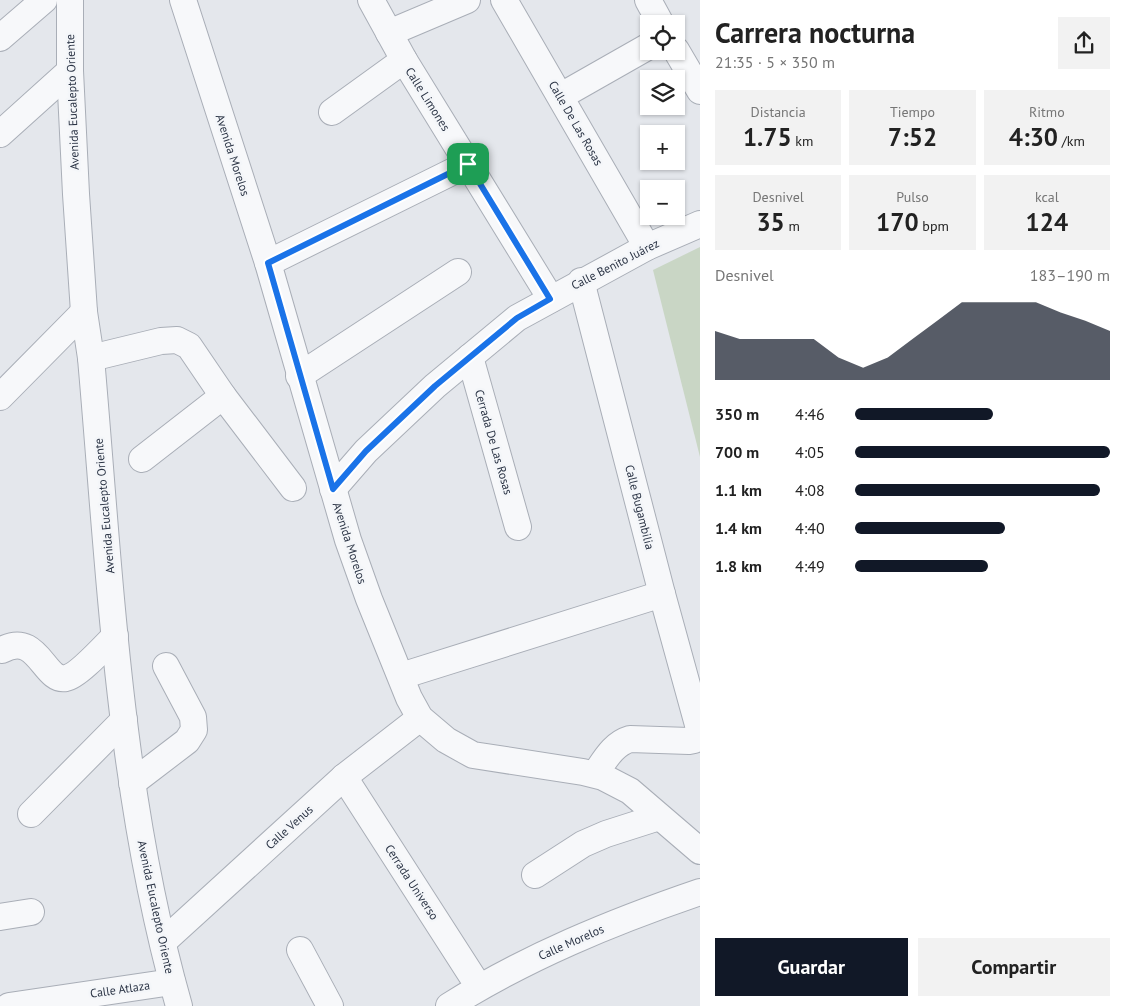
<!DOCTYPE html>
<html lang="es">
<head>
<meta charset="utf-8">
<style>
  :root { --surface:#fff; --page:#f2f2f2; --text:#222; --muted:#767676; --accent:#111827 }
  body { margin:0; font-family:"PT Sans",sans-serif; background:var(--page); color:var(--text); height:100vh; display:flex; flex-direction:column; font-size:19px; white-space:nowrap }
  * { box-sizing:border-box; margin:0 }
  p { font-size:16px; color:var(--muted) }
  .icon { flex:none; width:28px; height:28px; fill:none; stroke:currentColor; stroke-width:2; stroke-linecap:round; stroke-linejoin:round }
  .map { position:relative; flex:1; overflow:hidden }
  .details { display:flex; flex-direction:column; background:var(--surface); width:425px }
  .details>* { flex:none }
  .buttons { position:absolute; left:640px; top:15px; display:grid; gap:10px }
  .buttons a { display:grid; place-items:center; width:45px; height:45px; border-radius:0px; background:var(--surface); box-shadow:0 1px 4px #0004; font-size:25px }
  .pin { position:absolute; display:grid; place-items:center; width:42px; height:42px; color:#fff; margin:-21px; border-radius:10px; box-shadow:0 2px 8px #0006 }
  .round { display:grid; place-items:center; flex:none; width:52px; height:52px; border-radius:0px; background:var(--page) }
  .head { display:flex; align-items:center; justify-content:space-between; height:85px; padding:0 15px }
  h1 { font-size:28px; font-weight:600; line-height:38px }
  .stats { display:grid; grid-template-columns:repeat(3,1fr); gap:8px; height:85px; padding:5px 15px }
  .stats div { display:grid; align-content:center; border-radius:0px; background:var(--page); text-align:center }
  .stats b { font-size:25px; font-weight:600 }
  .stats small { font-size:14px; font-weight:400 }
  .stats p { font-size:14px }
  .chart { height:140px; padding:10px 15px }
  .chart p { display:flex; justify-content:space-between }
  .chart svg { width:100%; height:90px; margin-top:5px; fill:var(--accent); opacity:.7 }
  .cta { display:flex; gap:10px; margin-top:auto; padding:10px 15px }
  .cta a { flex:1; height:58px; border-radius:0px; background:var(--accent); color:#fff; font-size:20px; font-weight:600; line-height:58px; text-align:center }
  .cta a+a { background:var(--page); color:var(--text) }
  ul { padding:0 15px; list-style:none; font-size:16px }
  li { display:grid; grid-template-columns:80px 60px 1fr; align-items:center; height:38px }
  li i { height:12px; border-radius:6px; background:var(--accent) }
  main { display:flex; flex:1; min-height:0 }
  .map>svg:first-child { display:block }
  .green { fill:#c9d6c5 }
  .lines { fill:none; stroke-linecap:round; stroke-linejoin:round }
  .minor-casing { stroke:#a9aeb7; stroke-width:28 }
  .minor { stroke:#f7f8fa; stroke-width:26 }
  .route-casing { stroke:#fff; stroke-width:10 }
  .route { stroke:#1a73e8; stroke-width:6 }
  .labels { text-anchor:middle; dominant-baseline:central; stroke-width:5; stroke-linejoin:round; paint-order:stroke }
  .street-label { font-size:12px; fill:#2b3445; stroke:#f4f6f9 }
</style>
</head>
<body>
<main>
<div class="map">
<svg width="700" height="1006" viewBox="0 0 700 1006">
  <rect width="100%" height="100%" fill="#e4e7ec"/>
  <path class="green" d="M700,247V457L653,270Z"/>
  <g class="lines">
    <defs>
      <g id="minor">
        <path d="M70,0V71L76,194L84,312L91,358C110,575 119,796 179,1006"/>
        <path d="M183,0L268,263L348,540L369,599L409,698L420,718L446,740L473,755L583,772L603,777L630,791L700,851"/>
        <path d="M371,0L404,60L551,299"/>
        <path d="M504,0L647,247"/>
        <path d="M648,0L661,24"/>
        <path d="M389,33L467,0"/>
        <path d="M0,38L44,0"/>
        <path d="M676,50L700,91"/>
        <path d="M561,96L649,46"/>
        <path d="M332,112L404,60"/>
        <path d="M0,134L70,71"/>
        <path d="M268,263L468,164"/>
        <path d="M581,281L662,594L700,732L694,740L689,741L630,739C613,744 605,760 595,774"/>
        <path d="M470,357L518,527"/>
        <path d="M91,358L161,341L177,340L189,346L223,396L293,488"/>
        <path d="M299,376L458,272"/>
        <path d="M0,397L84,312"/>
        <path d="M142,459L223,396"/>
        <path d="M333,489L366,451L435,386L517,318L647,247L700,224"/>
        <path d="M2,650C38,630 44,683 66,678C78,676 105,646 115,636"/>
        <path d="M401,676L662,594"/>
        <path d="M344,777L479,987"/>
        <path d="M132,783L187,741L194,730L193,717L166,666"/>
        <path d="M31,814L124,720"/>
        <path d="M535,875L583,844L606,834L659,817"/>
        <path d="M0,917L31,912"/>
        <path d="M163,942L344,777L420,718"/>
        <path d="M300,950L330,1006"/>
        <path d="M9,1006L172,982"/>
        <path d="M449,1006C527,957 612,922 700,892"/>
      </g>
    </defs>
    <use href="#minor" class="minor-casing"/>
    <use href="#minor" class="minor"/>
  </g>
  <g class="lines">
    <defs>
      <path id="route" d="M468,164L550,299L517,318L435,386L366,451L333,489L268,263Z"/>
    </defs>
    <use href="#route" class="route-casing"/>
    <use href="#route" class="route"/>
  </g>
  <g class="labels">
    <g class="street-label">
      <text transform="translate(428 99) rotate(58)">Calle Limones</text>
      <text transform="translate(72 102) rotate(-92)">Avenida Eucalepto Oriente</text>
      <text transform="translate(576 123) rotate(60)">Calle De Las Rosas</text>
      <text transform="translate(233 155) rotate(72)">Avenida Morelos</text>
      <text transform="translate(615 264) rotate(-27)">Calle Benito Juárez</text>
      <text transform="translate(494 442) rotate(74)">Cerrada De Las Rosas</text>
      <text transform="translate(104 506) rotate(-95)">Avenida Eucalepto Oriente</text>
      <text transform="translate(640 507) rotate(76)">Calle Bugambilia</text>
      <text transform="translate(350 543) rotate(72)">Avenida Morelos</text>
      <text transform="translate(289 827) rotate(-42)">Calle Venus</text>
      <text transform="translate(412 882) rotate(57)">Cerrada Universo</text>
      <text transform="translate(156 907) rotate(78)">Avenida Eucalepto Oriente</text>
      <text transform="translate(571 942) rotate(-24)">Calle Morelos</text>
      <text transform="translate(120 989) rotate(-8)">Calle Atlaza</text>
    </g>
  </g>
</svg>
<div class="buttons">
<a><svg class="icon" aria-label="locate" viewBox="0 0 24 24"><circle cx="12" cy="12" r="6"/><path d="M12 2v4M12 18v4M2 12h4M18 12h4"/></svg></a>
<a><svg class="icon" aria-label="layers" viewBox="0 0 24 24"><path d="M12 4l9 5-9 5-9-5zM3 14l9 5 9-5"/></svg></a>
<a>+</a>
<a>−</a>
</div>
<div class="pin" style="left:468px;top:164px;background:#1e9e55"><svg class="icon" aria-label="arrive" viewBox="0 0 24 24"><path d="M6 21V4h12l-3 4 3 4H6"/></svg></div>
</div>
<section class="details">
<div class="head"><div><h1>Carrera nocturna</h1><p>21:35 · 5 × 350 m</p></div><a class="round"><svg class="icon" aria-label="share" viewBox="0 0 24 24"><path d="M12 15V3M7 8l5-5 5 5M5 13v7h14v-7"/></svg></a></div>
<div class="stats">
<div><p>Distancia</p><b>1.75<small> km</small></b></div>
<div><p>Tiempo</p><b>7:52</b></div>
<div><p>Ritmo</p><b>4:30<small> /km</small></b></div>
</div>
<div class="stats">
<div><p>Desnivel</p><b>35<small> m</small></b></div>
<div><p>Pulso</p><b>170<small> bpm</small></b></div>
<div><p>kcal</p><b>124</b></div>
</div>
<div class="chart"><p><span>Desnivel</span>183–190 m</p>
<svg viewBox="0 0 160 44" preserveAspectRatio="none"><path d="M0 44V20L10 24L20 24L30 24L40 24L50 33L60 38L70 33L80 24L90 15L100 6L110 6L120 6L130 6L140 11L150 15L160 20V44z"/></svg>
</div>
<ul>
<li><b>350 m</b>4:46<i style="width:54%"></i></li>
<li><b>700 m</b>4:05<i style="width:100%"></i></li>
<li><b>1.1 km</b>4:08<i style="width:96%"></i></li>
<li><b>1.4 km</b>4:40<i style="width:59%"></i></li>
<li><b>1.8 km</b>4:49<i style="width:52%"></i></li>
</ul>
<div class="cta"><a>Guardar</a><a>Compartir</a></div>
</section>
</main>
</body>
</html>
